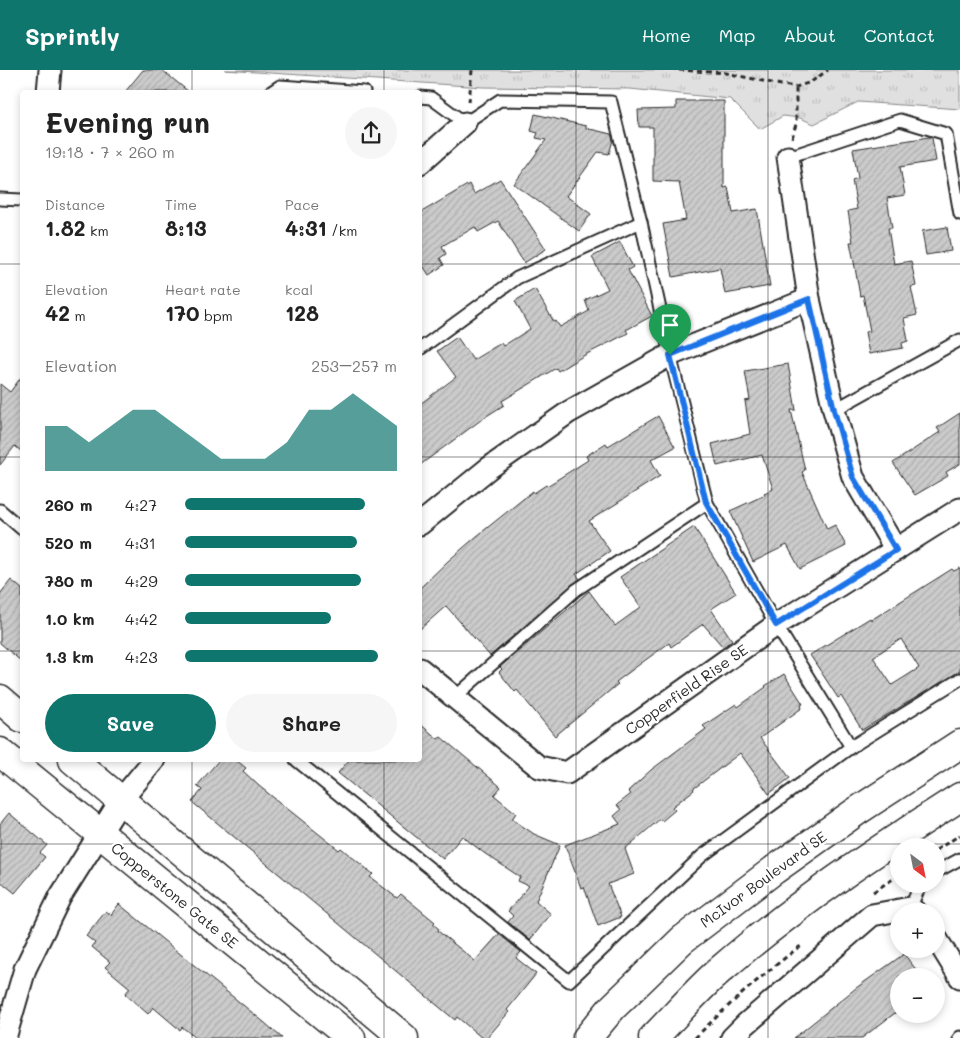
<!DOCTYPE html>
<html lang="en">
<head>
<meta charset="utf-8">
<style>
  :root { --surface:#fff; --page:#f6f6f6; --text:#222; --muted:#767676; --accent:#0f766e }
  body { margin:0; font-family:Mali,sans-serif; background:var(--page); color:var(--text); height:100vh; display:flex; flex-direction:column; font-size:19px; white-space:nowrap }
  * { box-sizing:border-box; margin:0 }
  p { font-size:16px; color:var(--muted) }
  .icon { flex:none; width:28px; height:28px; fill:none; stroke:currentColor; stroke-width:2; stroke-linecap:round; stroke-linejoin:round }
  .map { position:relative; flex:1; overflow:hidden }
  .side { position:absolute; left:20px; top:20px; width:402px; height:672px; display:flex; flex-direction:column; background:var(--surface); border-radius:5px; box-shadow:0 2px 8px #0003 }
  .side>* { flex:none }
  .needle { width:32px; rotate:148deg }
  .controls { position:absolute; left:890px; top:768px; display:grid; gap:10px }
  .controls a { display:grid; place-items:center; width:55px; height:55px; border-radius:50%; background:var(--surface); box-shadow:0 2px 8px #0003; font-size:25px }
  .pin { position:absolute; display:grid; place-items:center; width:42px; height:42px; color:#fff; margin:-51px -21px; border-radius:50% 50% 50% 0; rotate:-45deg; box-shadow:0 0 5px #0007 }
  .pin .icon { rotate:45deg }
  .round { display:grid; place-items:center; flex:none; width:52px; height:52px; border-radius:26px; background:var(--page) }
  .overview { display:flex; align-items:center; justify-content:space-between; height:85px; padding:0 25px }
  h1 { font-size:28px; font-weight:800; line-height:38px }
  .stats { display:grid; grid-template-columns:repeat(3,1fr); gap:8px; height:85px; padding:5px 25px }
  .stats div { display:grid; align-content:center }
  .stats b { font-size:21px; font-weight:800 }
  .stats small { font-size:14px; font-weight:400 }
  .stats p { font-size:14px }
  .chart { height:140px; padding:10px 25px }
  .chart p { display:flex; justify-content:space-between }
  .chart svg { width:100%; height:90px; margin-top:5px; fill:var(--accent); opacity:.7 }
  .primary-button { display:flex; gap:10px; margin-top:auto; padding:10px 25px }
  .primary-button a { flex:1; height:58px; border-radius:30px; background:var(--accent); color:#fff; font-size:20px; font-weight:800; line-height:58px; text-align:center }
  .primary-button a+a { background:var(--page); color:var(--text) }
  ul { padding:0 25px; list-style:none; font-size:16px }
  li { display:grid; grid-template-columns:80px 60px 1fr; align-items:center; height:38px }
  li i { height:12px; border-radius:6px; background:var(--accent) }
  header { display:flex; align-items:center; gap:30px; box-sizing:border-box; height:70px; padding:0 25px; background:var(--accent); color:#fff }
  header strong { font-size:24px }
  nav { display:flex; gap:28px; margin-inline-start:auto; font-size:18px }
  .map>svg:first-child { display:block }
  .grass { fill:url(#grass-tufts); stroke:#868686 }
  .building { fill:url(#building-hatch); stroke:#2b2b2b; fill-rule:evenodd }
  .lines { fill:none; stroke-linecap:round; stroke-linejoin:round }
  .lane-casing { stroke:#2b2b2b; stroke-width:15 }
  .street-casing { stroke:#2b2b2b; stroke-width:25 }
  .secondary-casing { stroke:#2b2b2b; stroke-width:31 }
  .path { stroke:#2b2b2b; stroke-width:3; stroke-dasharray:5 4; stroke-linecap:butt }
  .lane { stroke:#fff; stroke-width:11 }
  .street { stroke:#fff; stroke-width:21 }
  .secondary { stroke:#fff; stroke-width:28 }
  .route-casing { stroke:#fff; stroke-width:10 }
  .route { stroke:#1a73e8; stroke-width:6 }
  .grid { fill:none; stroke:#2b2b2b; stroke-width:1; stroke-opacity:0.55 }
  .labels { text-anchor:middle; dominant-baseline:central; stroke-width:4.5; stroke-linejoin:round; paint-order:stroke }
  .street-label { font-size:15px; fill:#2b2b2b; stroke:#fff }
</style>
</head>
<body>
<header>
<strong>Sprintly</strong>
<nav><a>Home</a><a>Map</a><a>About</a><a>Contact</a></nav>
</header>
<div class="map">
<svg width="960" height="968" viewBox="0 0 960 968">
  <defs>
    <pattern id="grass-tufts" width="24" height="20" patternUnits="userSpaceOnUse" patternTransform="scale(1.25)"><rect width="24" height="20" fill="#e0e0e0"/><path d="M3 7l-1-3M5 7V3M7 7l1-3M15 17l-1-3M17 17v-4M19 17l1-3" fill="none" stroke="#c0c0c0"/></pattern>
    <pattern id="building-hatch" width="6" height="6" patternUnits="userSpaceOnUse" patternTransform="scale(1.25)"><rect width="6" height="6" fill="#cbcbcb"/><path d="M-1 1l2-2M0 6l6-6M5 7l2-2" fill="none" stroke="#aeaeae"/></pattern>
  </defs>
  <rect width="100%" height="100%" fill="#fff"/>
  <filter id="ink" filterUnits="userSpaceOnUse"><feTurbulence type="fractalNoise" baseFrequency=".02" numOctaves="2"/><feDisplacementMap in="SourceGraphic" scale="10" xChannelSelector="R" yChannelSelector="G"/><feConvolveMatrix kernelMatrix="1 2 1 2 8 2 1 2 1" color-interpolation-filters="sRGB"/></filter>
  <g filter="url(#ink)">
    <path class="grass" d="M225,0H960V39L858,32L814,54L800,48L783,46L760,59L730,29L630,19L483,17Z"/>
    <g class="building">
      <path d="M143,0H162L189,22H125Z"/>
      <path d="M676,31H724V118L728,117L733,143L757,139L770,216L725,224L720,198L673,207L663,154L686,150L679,112L653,111V57H639L638,40L676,39Z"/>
      <path d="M535,44L586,56V58L611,64L613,70L609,84L598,82L566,126L591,144L579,161L514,114L546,70L536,68L538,63L531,61Z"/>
      <path d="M929,67L932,68L936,91L900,97L905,125L887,128L892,158H888L894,194L911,191L916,216L911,217L917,245L904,248L908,271L902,273L903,278L869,284L865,262L870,261L863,225L860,226L854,192L850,172H853L848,141L857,139L852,110L858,108L853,79Z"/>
      <path d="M500,109L546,179L524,193L498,151L478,162L475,157L442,176L446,184L440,188L444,195L429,205L420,191V143L469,114L474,124Z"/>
      <path d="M947,157L951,181L926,185L922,161Z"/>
      <path d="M620,172L633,197L628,200L652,246L626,260L628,263L583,286L558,301L556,298L502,331L504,335L485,347L420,395V334L456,307L437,281L457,267L473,290L501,273L503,276L530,259L515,231L535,219L554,252L556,251L560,257L589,241L585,230L608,219L592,187Z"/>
      <path d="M788,294L796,340H791L805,400L802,402L827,459L835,455L846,476L800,499L787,475L753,492L730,441L765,425L764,423L773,419L762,385L717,396L712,374L750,364L745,331L750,330L745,301Z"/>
      <path d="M22,306V382L15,376L0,395V314L10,322Z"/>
      <path d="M960,343V394L946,402L948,406L915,425L893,393L940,362L937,358Z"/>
      <path d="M658,346L675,377L651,390L660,406L589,451L610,481L576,504L580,509L490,586L446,536L420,559V518L448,491L477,466L533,421L534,423L546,415L547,416L588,390L586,386L606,373L608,376Z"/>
      <path d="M694,457L736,523L711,539L732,570L723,577L703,554L671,577L669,573L640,594L616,612L618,614L555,666L517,620L515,622L499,602L502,599L500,597L589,521L615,556L641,537L620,507Z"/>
      <path d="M960,498V601L862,660L841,626L838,628L810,585L870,548L871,550L952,499L954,501ZM901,569L919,598L892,615L873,587Z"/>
      <path d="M11,510L22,519V592L0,573V524Z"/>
      <path d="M784,604L803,634L801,635L802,638L760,668L790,708L769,724L740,683L693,719L694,720L672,737L675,740L662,751L660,749L625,779L634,804L608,814L621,847L598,856L584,817L581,818L565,775L620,754L614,746L621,740L617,735L631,724L628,721L651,700L706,659L703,656L736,634L738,637L766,617L765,616Z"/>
      <path d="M420,654L438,669L441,667L501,717L494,725L516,743L512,749L534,764L560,775L536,831L551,844L530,870L508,852L513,846L508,841L529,816L518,811L520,807L484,783L462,766L443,789L338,703L349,690H420Z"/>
      <path d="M219,690H236L246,698L243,701L259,716L339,780L341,778L373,804L370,807L397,828L401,824L435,852L433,854L439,859L438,861L475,891L499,864L521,882L516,888L536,904L507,940L509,942L487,968H482L457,947L455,950L192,732L202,720L197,716Z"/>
      <path d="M9,743L47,775L40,783L45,787L15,823L0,811V754Z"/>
      <path d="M119,834L265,953L282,968H196L182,957L180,960L153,937L148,944L125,924L130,918L105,897L110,892L92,877L95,873L86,866L106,841L111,845Z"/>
      <path d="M904,884L921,906H899V940L862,968H794L856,918Z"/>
    </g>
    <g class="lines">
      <defs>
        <g id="lane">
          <path d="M271,22L280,16L364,22"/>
          <path d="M420,27L431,28L465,53L500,30L611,32L641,152L670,285L707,433L776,555L851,677"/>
          <path d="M788,87L900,50L946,64L960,144"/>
          <path d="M0,129L22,130"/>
          <path d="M420,279L517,208L641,152"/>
          <path d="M834,340L960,270"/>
          <path d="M0,440L22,459"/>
          <path d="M454,628L576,520L707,433"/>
          <path d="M296,690L569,911L702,786L851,677L960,609"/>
          <path d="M936,802L960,789"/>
          <path d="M910,838L921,814"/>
          <path d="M959,968L960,967"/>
        </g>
        <g id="street">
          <path d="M48,22L50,0"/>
          <path d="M788,87L809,229L834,340L853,407L896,480"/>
          <path d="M420,93L465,53"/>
          <path d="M420,454L489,398L569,342L670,285L809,229"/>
          <path d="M420,599L539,697L567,703L776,555L960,439"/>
          <path d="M936,868L960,907"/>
          <path d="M5,968L25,899L60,827L121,730L154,690"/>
          <path d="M732,968L746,954L872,845L910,838L914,841"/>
        </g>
        <g id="secondary">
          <path d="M0,629L22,648"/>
          <path d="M0,682L351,968"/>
          <path d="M73,690L404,968"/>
          <path d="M587,968L612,938L682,870L774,800L857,741L960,674"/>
          <path d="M653,968C675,946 696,921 720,900C795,835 877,780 960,727"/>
        </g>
      </defs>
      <use href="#lane" class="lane-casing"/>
      <use href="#street" class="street-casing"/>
      <use href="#secondary" class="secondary-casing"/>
      <g class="path">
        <path d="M679,0L726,3L781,15L796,17L811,12L828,0"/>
        <path d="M469,32L472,0"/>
        <path d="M792,68L796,54V17"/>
        <path d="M936,780L960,765"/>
        <path d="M873,822L899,805"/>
        <path d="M695,968C728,935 764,903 802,875"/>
      </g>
      <use href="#lane" class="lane"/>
      <use href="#street" class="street"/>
      <use href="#secondary" class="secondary"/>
    </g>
  </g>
  <g class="lines" filter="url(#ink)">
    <defs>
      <path id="route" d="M809,229L834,340L853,407L896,480L776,555L706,432L670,285Z"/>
    </defs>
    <use href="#route" class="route-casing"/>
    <use href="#route" class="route"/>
  </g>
  <path class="grid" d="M192,0V22M384,0V22M576,0V968M768,0V968M0,194H22M420,194H960M0,387H22M420,387H960M0,581H22M420,581H960M192,690V968M384,690V968M0,774H960"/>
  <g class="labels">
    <g class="street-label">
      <text transform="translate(686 619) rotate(-35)">Copperfield Rise SE</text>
      <text transform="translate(763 809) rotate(-36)">McIvor Boulevard SE</text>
      <text transform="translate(175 825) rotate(39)">Copperstone Gate SE</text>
    </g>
  </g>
</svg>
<div class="controls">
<a><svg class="needle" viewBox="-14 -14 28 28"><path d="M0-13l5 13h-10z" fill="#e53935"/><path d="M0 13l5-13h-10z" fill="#767676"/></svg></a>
<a>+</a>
<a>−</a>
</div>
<div class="pin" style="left:670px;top:285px;background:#1e9e55"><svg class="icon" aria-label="arrive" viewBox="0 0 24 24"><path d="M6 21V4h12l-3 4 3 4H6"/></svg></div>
<section class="side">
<div class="overview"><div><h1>Evening run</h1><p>19:18 · 7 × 260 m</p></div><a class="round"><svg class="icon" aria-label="share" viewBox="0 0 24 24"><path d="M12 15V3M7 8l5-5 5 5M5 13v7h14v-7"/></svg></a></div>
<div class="stats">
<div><p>Distance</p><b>1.82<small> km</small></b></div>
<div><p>Time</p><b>8:13</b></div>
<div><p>Pace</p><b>4:31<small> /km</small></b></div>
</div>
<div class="stats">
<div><p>Elevation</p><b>42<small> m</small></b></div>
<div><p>Heart rate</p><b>170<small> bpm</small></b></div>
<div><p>kcal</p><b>128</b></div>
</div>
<div class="chart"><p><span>Elevation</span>253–257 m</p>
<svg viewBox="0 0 160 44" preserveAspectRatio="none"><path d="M0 44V22L10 22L20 30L30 22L40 14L50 14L60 22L70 30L80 38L90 38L100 38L110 30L120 14L130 14L140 6L150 14L160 22V44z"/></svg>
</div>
<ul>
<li><b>260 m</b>4:27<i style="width:85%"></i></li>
<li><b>520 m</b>4:31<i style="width:81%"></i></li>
<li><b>780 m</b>4:29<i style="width:83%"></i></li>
<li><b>1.0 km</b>4:42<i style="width:69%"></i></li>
<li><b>1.3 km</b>4:23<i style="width:91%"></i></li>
</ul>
<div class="primary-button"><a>Save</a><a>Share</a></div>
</section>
</div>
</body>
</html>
